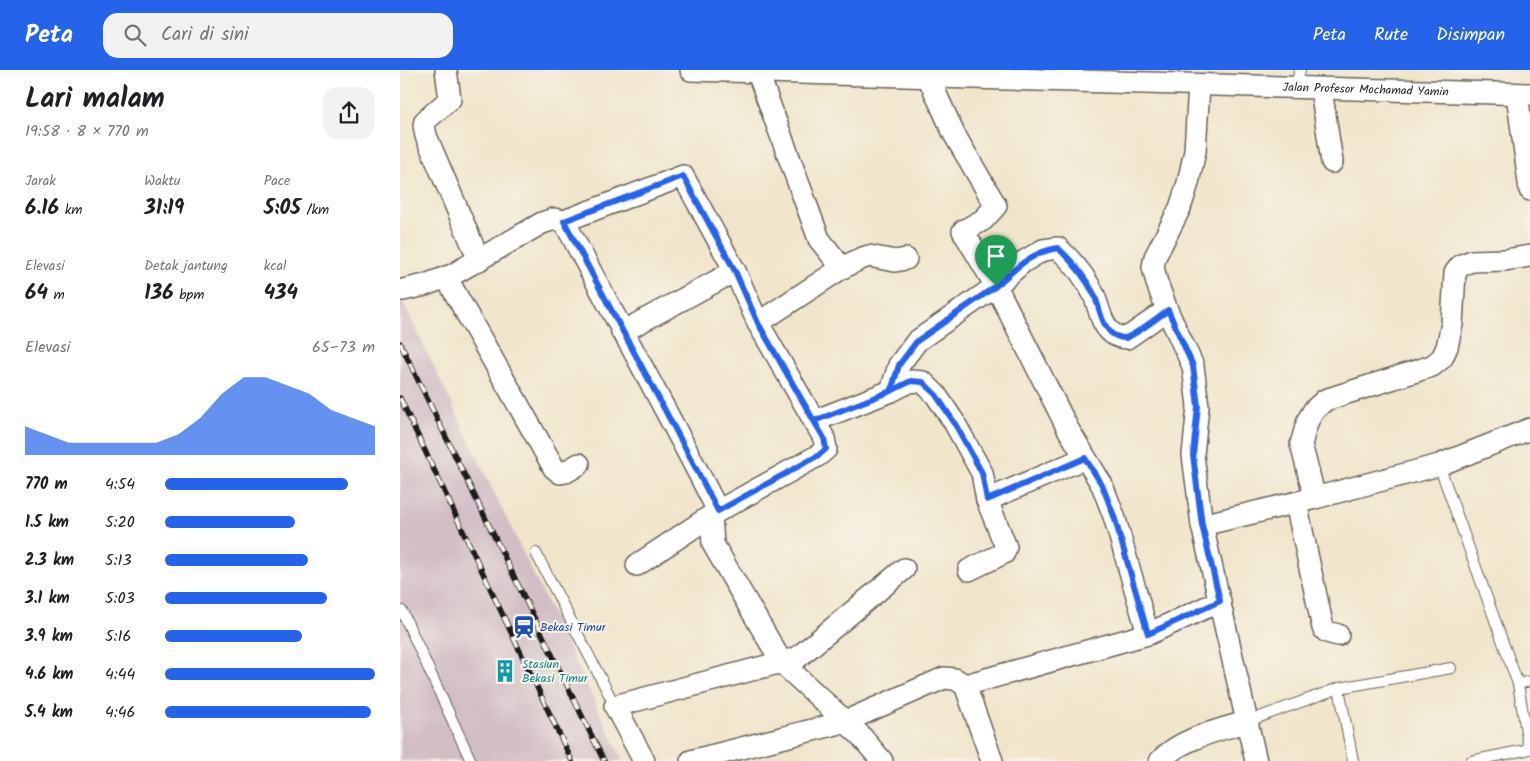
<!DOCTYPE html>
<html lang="id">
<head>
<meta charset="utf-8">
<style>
  :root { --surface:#fff; --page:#f2f2f2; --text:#202124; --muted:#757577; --accent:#2563eb }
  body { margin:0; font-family:Kalam,sans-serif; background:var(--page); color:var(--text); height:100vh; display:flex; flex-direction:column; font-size:19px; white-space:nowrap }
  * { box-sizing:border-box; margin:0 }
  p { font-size:16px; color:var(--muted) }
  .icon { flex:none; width:28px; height:28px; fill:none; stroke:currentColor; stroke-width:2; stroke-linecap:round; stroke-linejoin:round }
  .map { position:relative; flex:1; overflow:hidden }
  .details { display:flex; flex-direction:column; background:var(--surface); width:400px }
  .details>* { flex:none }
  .pin { position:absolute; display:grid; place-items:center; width:42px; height:42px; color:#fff; margin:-51px -21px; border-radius:50% 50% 50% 0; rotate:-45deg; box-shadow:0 0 5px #0007 }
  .pin .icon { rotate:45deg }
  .round { display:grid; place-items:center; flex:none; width:52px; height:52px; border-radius:15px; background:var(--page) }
  .headline { display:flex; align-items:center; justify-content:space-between; height:85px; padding:0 25px }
  h1 { font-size:28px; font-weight:600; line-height:38px }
  .figures { display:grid; grid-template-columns:repeat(3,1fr); gap:8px; height:85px; padding:5px 25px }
  .figures div { display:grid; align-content:center }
  .figures b { font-size:21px; font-weight:600 }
  .figures small { font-size:14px; font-weight:400 }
  .figures p { font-size:14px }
  .chart { height:140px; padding:10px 25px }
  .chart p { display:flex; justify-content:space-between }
  .chart svg { width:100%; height:90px; margin-top:5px; fill:var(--accent); opacity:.7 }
  ul { padding:0 25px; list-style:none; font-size:16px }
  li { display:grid; grid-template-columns:80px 60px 1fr; align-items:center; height:38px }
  li i { height:12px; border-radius:6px; background:var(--accent) }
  header { display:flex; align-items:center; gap:30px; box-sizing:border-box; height:70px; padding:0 25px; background:var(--accent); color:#fff }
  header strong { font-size:24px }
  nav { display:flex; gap:28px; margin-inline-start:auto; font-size:18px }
  .search { width:350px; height:45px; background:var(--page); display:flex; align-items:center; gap:12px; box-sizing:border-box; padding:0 18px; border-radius:15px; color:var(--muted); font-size:19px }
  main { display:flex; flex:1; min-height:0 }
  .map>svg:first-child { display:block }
  .industrial { fill:#d2bdc5 }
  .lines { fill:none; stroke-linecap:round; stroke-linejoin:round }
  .lane-casing { stroke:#676259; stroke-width:12 }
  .street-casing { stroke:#676259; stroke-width:24 }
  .lane { stroke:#fff; stroke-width:10 }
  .street { stroke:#fff; stroke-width:21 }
  .rail-casing { stroke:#1c1c1c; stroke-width:5.5 }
  .rail { stroke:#f7f3e8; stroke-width:4; stroke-dasharray:11; stroke-linecap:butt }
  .route-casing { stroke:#fff; stroke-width:10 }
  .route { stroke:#2563eb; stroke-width:6 }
  .labels { text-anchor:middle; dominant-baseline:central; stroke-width:4; stroke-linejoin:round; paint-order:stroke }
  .street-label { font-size:12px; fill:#1c1c1c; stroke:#f7f3e8 }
  .transit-label { font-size:12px; fill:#164399; stroke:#f7f3e8; text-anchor:start }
  .culture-label { font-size:12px; fill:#0d838f; stroke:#f7f3e8; text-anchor:start }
</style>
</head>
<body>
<header>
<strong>Peta</strong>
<div class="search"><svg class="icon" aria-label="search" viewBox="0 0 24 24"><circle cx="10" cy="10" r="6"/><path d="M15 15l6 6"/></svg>Cari di sini</div>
<nav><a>Peta</a><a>Rute</a><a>Disimpan</a></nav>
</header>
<main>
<section class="details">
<div class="headline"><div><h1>Lari malam</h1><p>19:58 · 8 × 770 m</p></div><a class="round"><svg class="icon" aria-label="share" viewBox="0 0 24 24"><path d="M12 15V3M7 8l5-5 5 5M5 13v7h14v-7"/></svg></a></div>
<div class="figures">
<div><p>Jarak</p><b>6.16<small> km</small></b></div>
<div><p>Waktu</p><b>31:19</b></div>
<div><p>Pace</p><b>5:05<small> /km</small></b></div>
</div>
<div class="figures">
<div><p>Elevasi</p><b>64<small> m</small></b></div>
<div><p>Detak jantung</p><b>136<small> bpm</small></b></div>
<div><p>kcal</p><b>434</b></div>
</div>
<div class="chart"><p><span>Elevasi</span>65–73 m</p>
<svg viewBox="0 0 160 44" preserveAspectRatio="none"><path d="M0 44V30L10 34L20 38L30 38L40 38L50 38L60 38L70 34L80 26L90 14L100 6L110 6L120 10L130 14L140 22L150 26L160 30V44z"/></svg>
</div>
<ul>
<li><b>770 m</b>4:54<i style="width:87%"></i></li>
<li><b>1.5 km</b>5:20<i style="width:62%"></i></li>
<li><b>2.3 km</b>5:13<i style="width:68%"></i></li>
<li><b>3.1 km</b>5:03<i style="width:77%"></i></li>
<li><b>3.9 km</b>5:16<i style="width:65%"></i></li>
<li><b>4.6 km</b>4:44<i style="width:100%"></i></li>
<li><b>5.4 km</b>4:46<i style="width:98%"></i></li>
</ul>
</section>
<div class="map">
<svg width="1130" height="691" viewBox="0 0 1130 691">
  <rect width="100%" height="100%" fill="#f7f3e8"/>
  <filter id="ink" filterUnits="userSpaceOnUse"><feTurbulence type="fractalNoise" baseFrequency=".02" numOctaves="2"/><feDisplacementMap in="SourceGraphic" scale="10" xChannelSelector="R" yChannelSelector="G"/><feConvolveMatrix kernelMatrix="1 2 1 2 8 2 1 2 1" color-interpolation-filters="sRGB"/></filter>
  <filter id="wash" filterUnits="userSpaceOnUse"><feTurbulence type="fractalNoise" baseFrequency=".0096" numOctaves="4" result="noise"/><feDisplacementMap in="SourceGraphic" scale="20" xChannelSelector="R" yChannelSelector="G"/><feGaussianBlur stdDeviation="1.12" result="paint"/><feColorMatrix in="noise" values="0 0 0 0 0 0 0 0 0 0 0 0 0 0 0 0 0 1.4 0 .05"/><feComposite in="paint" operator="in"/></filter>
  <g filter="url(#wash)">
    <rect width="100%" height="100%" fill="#f1e5cb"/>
    <path class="industrial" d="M0,226L223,691H0Z"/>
  </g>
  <g filter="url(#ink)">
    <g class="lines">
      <defs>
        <g id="lane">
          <path d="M895,18L900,0"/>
          <path d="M1039,395L1118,614L1129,679"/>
          <path d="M136,483L215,636"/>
          <path d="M0,542L2,541L71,691"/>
          <path d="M1118,614L1130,611"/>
          <path d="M939,618L953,691"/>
          <path d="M846,652L939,618L1051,598"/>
          <path d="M1071,691L1130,679"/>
        </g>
        <g id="street">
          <path d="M46,0L50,29L25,51L24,55L26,66L79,190"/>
          <path id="s1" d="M291,0L1130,24"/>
          <path d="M525,0L554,64L596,136L583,150L563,161L596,216L668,359L702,415L714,446L748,564"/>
          <path d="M358,3L419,169L442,198"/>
          <path d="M799,15L795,81L788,113L780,138L755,187L753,197L757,213L767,240L793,296L798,336L793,385L802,455L856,691"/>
          <path d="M921,19L932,92"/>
          <path d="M1117,24L1130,120"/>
          <path d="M164,151L283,106L335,201L358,253L424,368L426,379L419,385L318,441L237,495"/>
          <path d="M46,207L154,398L160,403L166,402L179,394"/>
          <path d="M3,220L25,215L52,205L142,153L154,149L164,151C215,248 269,344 318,441"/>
          <path d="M358,253L442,198L460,189L469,186L495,191L506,189"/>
          <path d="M222,262L335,201"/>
          <path d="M491,321L499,295L517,271L596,216L623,192L643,180L658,178C672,191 686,207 694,225C699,237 701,255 712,263C716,267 721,267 727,268L767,240"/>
          <path d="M414,351L491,321L511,311L523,312L536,325L554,352L582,403L587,430L606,477L604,483L569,500"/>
          <path d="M915,428L901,374L908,350L914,340L925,330L1032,296L1042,288L1047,277L1052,254L1055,203L1061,195L1072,191L1105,190L1130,186"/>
          <path d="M587,430L685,388"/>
          <path d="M896,433L923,558L927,562L938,565"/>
          <path d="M311,446L313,474L382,593L460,665L482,691"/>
          <path d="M802,455L915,428L1039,395L1130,359"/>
          <path d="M565,615L748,564L820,531"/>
          <path d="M244,691L215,636L397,588L504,499"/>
          <path d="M291,691L444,652L544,608L555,609L565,615L592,691"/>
          <path d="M760,691C779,669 819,660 846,652"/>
        </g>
      </defs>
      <use href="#lane" class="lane-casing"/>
      <use href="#street" class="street-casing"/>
      <use href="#lane" class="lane"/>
      <use href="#street" class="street"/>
      <defs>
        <g id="rail">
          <path d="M0,273L204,691"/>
          <path d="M0,328L172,691"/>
        </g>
      </defs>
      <use href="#rail" class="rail-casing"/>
      <use href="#rail" class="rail"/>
    </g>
  </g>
  <g class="lines" filter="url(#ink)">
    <defs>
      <path id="route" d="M596,216L517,271L499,295L491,321L414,351L358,253L335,201L283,106L164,151C215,248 268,344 318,441L419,385L426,379L424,368L414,351L491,321L511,311L523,312L536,325L554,352L582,403L587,430L685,388L702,415L714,446L748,564L820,531L802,455L793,385L798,336L793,296L768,240C760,246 732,267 725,268C721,268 714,266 711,263C701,253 699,236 694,224C685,207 672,191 658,178C631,182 615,199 596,216"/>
    </defs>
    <use href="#route" class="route-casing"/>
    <use href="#route" class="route"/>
  </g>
  <defs>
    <symbol id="station-bare" viewBox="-9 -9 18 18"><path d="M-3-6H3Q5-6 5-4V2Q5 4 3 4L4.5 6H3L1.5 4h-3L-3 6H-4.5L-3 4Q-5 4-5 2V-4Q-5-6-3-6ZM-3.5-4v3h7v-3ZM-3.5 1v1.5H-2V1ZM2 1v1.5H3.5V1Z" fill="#1a4fb4" stroke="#f7f3e8" stroke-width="2.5" paint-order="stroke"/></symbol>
    <symbol id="building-bare" viewBox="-9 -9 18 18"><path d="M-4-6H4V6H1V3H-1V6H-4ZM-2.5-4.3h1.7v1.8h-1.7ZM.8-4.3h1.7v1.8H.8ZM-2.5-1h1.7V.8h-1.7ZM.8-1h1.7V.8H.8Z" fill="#0f9aa8" stroke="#f7f3e8" stroke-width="2.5" paint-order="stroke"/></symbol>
  </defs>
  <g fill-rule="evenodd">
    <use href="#station-bare" x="108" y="541" width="32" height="32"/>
    <use href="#building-bare" x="89" y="585" width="32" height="32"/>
  </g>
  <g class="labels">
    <g class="street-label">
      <text stroke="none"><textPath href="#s1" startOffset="675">Jalan Profesor Mochamad Yamin</textPath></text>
    </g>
    <g class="transit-label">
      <text x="140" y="557">Bekasi Timur</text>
    </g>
    <g class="culture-label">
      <text x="122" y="594">Stasiun<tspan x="122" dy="14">Bekasi Timur</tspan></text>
    </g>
  </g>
</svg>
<div class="pin" style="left:596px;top:216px;background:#1e9e55"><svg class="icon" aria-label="arrive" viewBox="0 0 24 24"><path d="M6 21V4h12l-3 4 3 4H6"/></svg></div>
</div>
</main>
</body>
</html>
